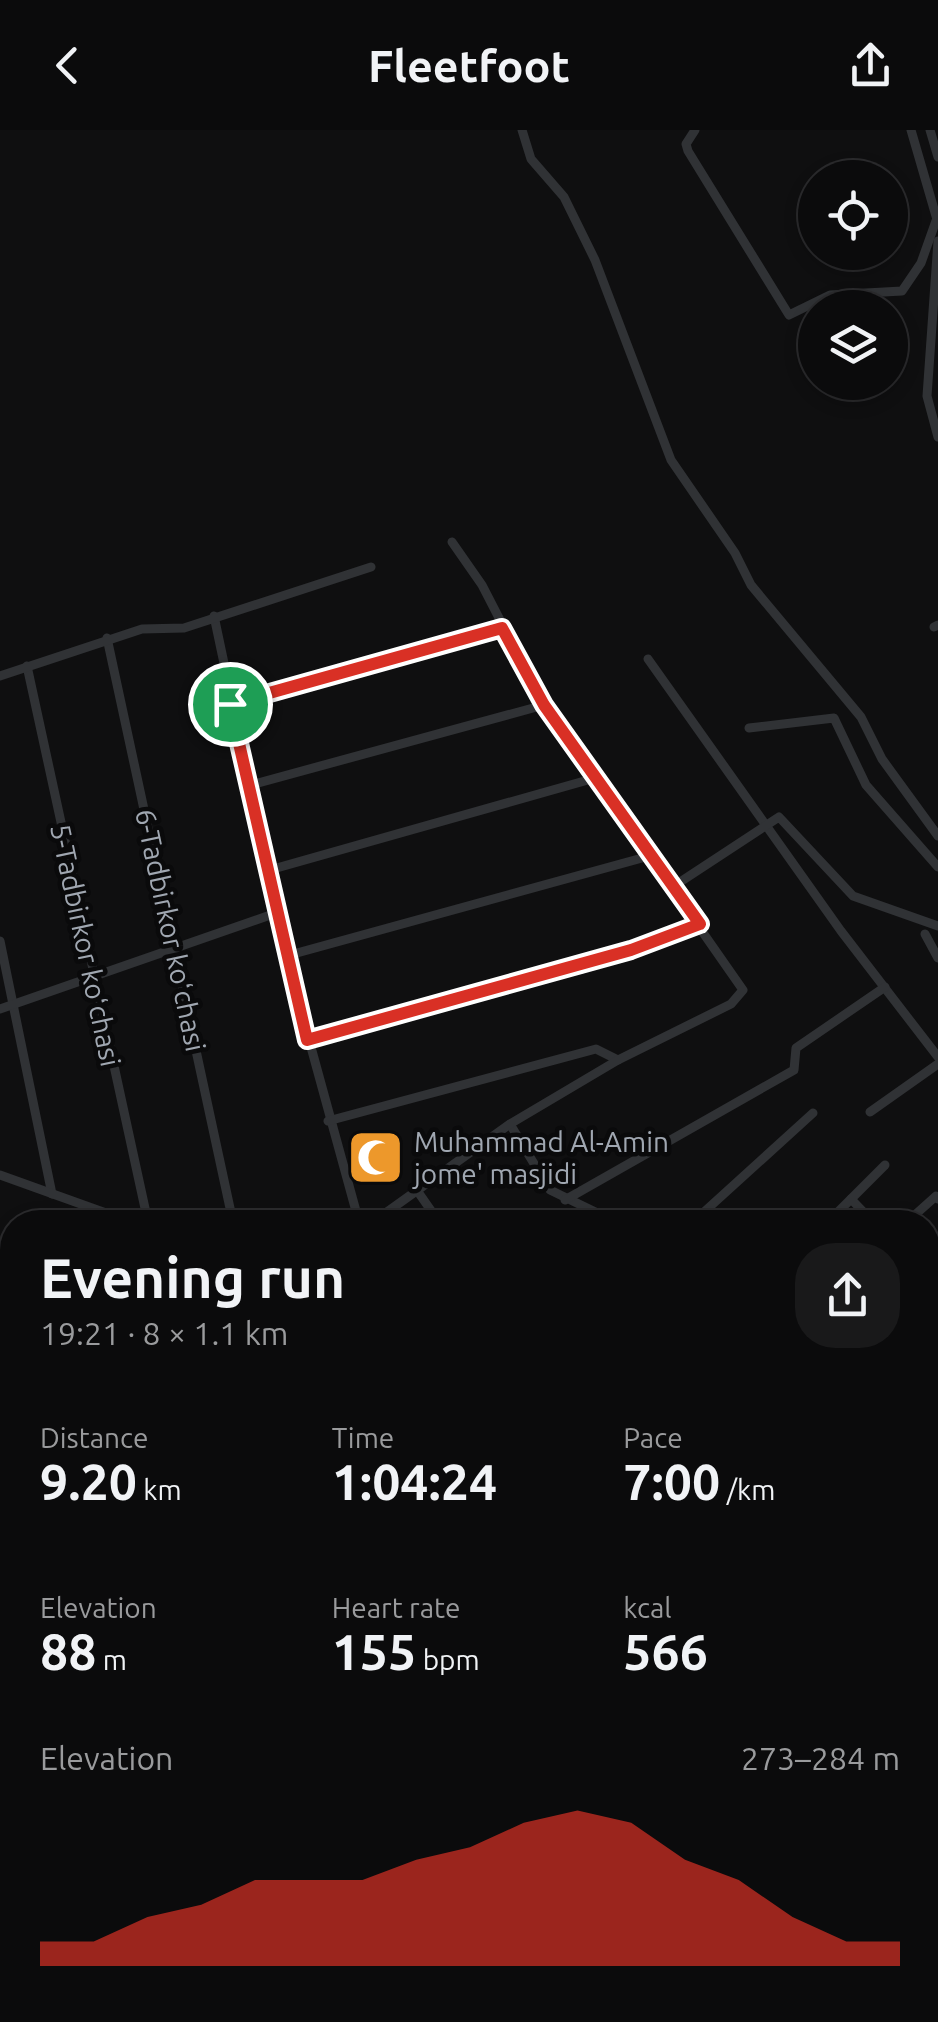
<!DOCTYPE html>
<html lang="en">
<head>
<meta charset="utf-8">
<style>
  :root { --surface:#0b0b0c; --page:#19191a; --text:#f1f3f6; --muted:#9a9b9d; --line:#2b2b2d; --accent:#d93025 }
  body { margin:0; font-family:Ubuntu,sans-serif; background:var(--page); color:var(--text); height:100vh; display:flex; flex-direction:column; font-size:38px; white-space:nowrap }
  * { box-sizing:border-box; margin:0 }
  p { font-size:32px; color:var(--muted) }
  .icon { flex:none; width:55px; height:55px; fill:none; stroke:currentColor; stroke-width:2; stroke-linecap:round; stroke-linejoin:round }
  .map { position:relative; flex:1; overflow:hidden }
  .side { position:absolute; left:0px; top:1080px; width:940px; height:812px; display:flex; flex-direction:column; background:var(--surface); border-radius:40px 40px 0 0; box-shadow:0 5px 15px #0003,0 0 0 2px var(--line) }
  .side>* { flex:none }
  .controls { position:absolute; left:798px; top:30px; display:grid; gap:20px }
  .controls a { display:grid; place-items:center; width:110px; height:110px; border-radius:50%; background:var(--surface); box-shadow:0 5px 15px #0003,0 0 0 2px var(--line); font-size:50px }
  .pin { position:absolute; display:grid; place-items:center; width:85px; height:85px; color:#fff; margin:-42px; border:5px solid #fff; border-radius:50%; box-shadow:0 2px 10px #0007 }
  .round { display:grid; place-items:center; flex:none; width:105px; height:105px; border-radius:40px; background:var(--page) }
  .summary { display:flex; align-items:center; justify-content:space-between; height:170px; padding:0 40px }
  h1 { font-size:55px; font-weight:600; line-height:75px }
  .metrics { display:grid; grid-template-columns:repeat(3,1fr); gap:15px; height:170px; padding:10px 40px }
  .metrics div { display:grid; align-content:center }
  .metrics b { font-size:50px; font-weight:600 }
  .metrics small { font-size:28px; font-weight:400 }
  .metrics p { font-size:28px }
  .chart { height:280px; padding:20px 40px }
  .chart p { display:flex; justify-content:space-between }
  .chart svg { width:100%; height:180px; margin-top:10px; fill:var(--accent); opacity:.7 }
  header { display:flex; justify-content:space-between; align-items:center; height:130px; padding:0 40px; background:var(--surface); font-size:45px; font-weight:600 }
  .map>svg:first-child { display:block }
  .lines { fill:none; stroke-linecap:round; stroke-linejoin:round }
  .minor { stroke:#303235; stroke-width:9 }
  .secondary { stroke:#3e4145; stroke-width:12 }
  .primary { stroke:#4c4f54; stroke-width:15 }
  .route-casing { stroke:#fff; stroke-width:20 }
  .route { stroke:#d93025; stroke-width:12 }
  .labels { text-anchor:middle; dominant-baseline:central; stroke-width:9; stroke-linejoin:round; paint-order:stroke }
  .street-label { font-size:28px; fill:#a0a7b1; stroke:#0a0a0b }
  .poi-label { font-size:28px; fill:#a0a7b1; stroke:#0a0a0b; text-anchor:start }
</style>
</head>
<body>
<header><svg class="icon" aria-label="back" viewBox="0 0 24 24"><path d="M15 5l-7 7 7 7"/></svg>Fleetfoot<svg class="icon" aria-label="share" viewBox="0 0 24 24"><path d="M12 15V3M7 8l5-5 5 5M5 13v7h14v-7"/></svg></header>
<div class="map">
<svg width="938" height="1892" viewBox="0 0 938 1892">
  <rect width="100%" height="100%" fill="#0f0f10"/>
  <g class="lines">
    <g class="minor">
      <path d="M522,0L531,29L564,67L595,130L671,330L735,423L751,455L861,587L882,629L938,706"/>
      <path d="M695,0L686,14L688,21L789,185L830,165L902,161L921,133L937,88"/>
      <path d="M911,0L938,93"/>
      <path d="M930,0L938,27"/>
      <path d="M938,111L927,266L938,307"/>
      <path d="M214,486L286,826L359,1092"/>
      <path d="M934,497L938,495"/>
      <path d="M107,508L233,1092"/>
      <path d="M648,529L841,801L938,927"/>
      <path d="M27,536L148,1092"/>
      <path d="M0,546L142,499L184,498L371,437"/>
      <path d="M230,573L502,498"/>
      <path d="M749,598L834,588L866,655L938,737"/>
      <path d="M247,656L544,575"/>
      <path d="M266,741L595,648"/>
      <path d="M674,756L779,687L853,766L938,796"/>
      <path d="M925,804L938,828"/>
      <path d="M0,811L52,1064"/>
      <path d="M286,826L653,725"/>
      <path d="M0,879L276,783"/>
      <path d="M307,910L631,820L700,794"/>
      <path d="M870,982L938,934"/>
      <path d="M328,991L596,919L618,930"/>
      <path d="M510,994L550,1060L616,1092"/>
      <path d="M0,1045L131,1092"/>
      <path d="M416,1059L439,1092"/>
      <path d="M851,1069L873,1092"/>
      <path d="M565,1070L794,940L796,918L885,857"/>
      <path d="M373,1092L510,994L618,930L731,874L743,860L544,575L482,455L452,412"/>
      <path d="M693,1092L813,983"/>
      <path d="M828,1092L885,1035"/>
      <path d="M907,1092L936,1066L938,1069"/>
      <path d="M0,1119L9,1137"/>
      <path d="M928,1202L938,1218"/>
      <path d="M0,1244L12,1237"/>
      <path d="M928,1353L935,1363"/>
      <path d="M932,1451L938,1504"/>
      <path d="M3,1454L12,1475"/>
      <path d="M928,1536L938,1534"/>
      <path d="M0,1656L12,1682"/>
      <path d="M0,1867L12,1892"/>
      <path d="M928,1872L938,1875"/>
      <path d="M110,1880L116,1892"/>
      <path d="M211,1880L217,1892"/>
      <path d="M299,1880L300,1892"/>
      <path d="M386,1880L387,1892"/>
      <path d="M470,1880L471,1892"/>
      <path d="M555,1880L556,1892"/>
      <path d="M639,1880L640,1892"/>
      <path d="M724,1880L725,1892"/>
      <path d="M808,1880L809,1892"/>
      <path d="M891,1880V1892"/>
    </g>
    <g class="secondary">
      <path d="M0,1378L12,1404"/>
      <path d="M241,1880L247,1892"/>
    </g>
    <g class="primary">
      <path d="M0,1339L12,1344"/>
      <path d="M928,1647L938,1645"/>
    </g>
  </g>
  <g class="lines">
    <defs>
      <path id="route" d="M502,498L544,575L700,794L631,820L307,910L230,574Z"/>
    </defs>
    <use href="#route" class="route-casing"/>
    <use href="#route" class="route"/>
  </g>
  <defs>
    <symbol id="mosque-square" viewBox="-11 -11 22 22"><rect x="-9" y="-9" width="18" height="18" rx="4" fill="#ed982b" stroke="#0a0a0b"/><path d="M3.5-4.9A6 6 0 1 0 3.5 4.9A5 5 0 1 1 3.5-4.9Z" fill="#fff"/></symbol>
  </defs>
  <g fill-rule="evenodd">
    <use href="#mosque-square" x="344" y="996" width="63" height="63"/>
  </g>
  <g class="labels">
    <g class="street-label">
      <text transform="translate(171 800) rotate(78)">6-Tadbirkor koʻchasi</text>
      <text transform="translate(86 815) rotate(78)">5-Tadbirkor koʻchasi</text>
    </g>
    <g class="poi-label">
      <text x="414" y="1011">Muhammad Al-Amin<tspan x="414" dy="32">jome' masjidi</tspan></text>
    </g>
  </g>
</svg>
<div class="controls">
<a><svg class="icon" aria-label="locate" viewBox="0 0 24 24"><circle cx="12" cy="12" r="6"/><path d="M12 2v4M12 18v4M2 12h4M18 12h4"/></svg></a>
<a><svg class="icon" aria-label="layers" viewBox="0 0 24 24"><path d="M12 4l9 5-9 5-9-5zM3 14l9 5 9-5"/></svg></a>
</div>
<div class="pin" style="left:230px;top:574px;background:#1e9e55"><svg class="icon" aria-label="arrive" viewBox="0 0 24 24"><path d="M6 21V4h12l-3 4 3 4H6"/></svg></div>
<section class="side">
<div class="summary"><div><h1>Evening run</h1><p>19:21 · 8 × 1.1 km</p></div><a class="round"><svg class="icon" aria-label="share" viewBox="0 0 24 24"><path d="M12 15V3M7 8l5-5 5 5M5 13v7h14v-7"/></svg></a></div>
<div class="metrics">
<div><p>Distance</p><b>9.20<small> km</small></b></div>
<div><p>Time</p><b>1:04:24</b></div>
<div><p>Pace</p><b>7:00<small> /km</small></b></div>
</div>
<div class="metrics">
<div><p>Elevation</p><b>88<small> m</small></b></div>
<div><p>Heart rate</p><b>155<small> bpm</small></b></div>
<div><p>kcal</p><b>566</b></div>
</div>
<div class="chart"><p><span>Elevation</span>273–284 m</p>
<svg viewBox="0 0 160 44" preserveAspectRatio="none"><path d="M0 44V38L10 38L20 32L30 29L40 23L50 23L60 23L70 18L80 15L90 9L100 6L110 9L120 18L130 23L140 32L150 38L160 38V44z"/></svg>
</div>
</section>
</div>
</body>
</html>
